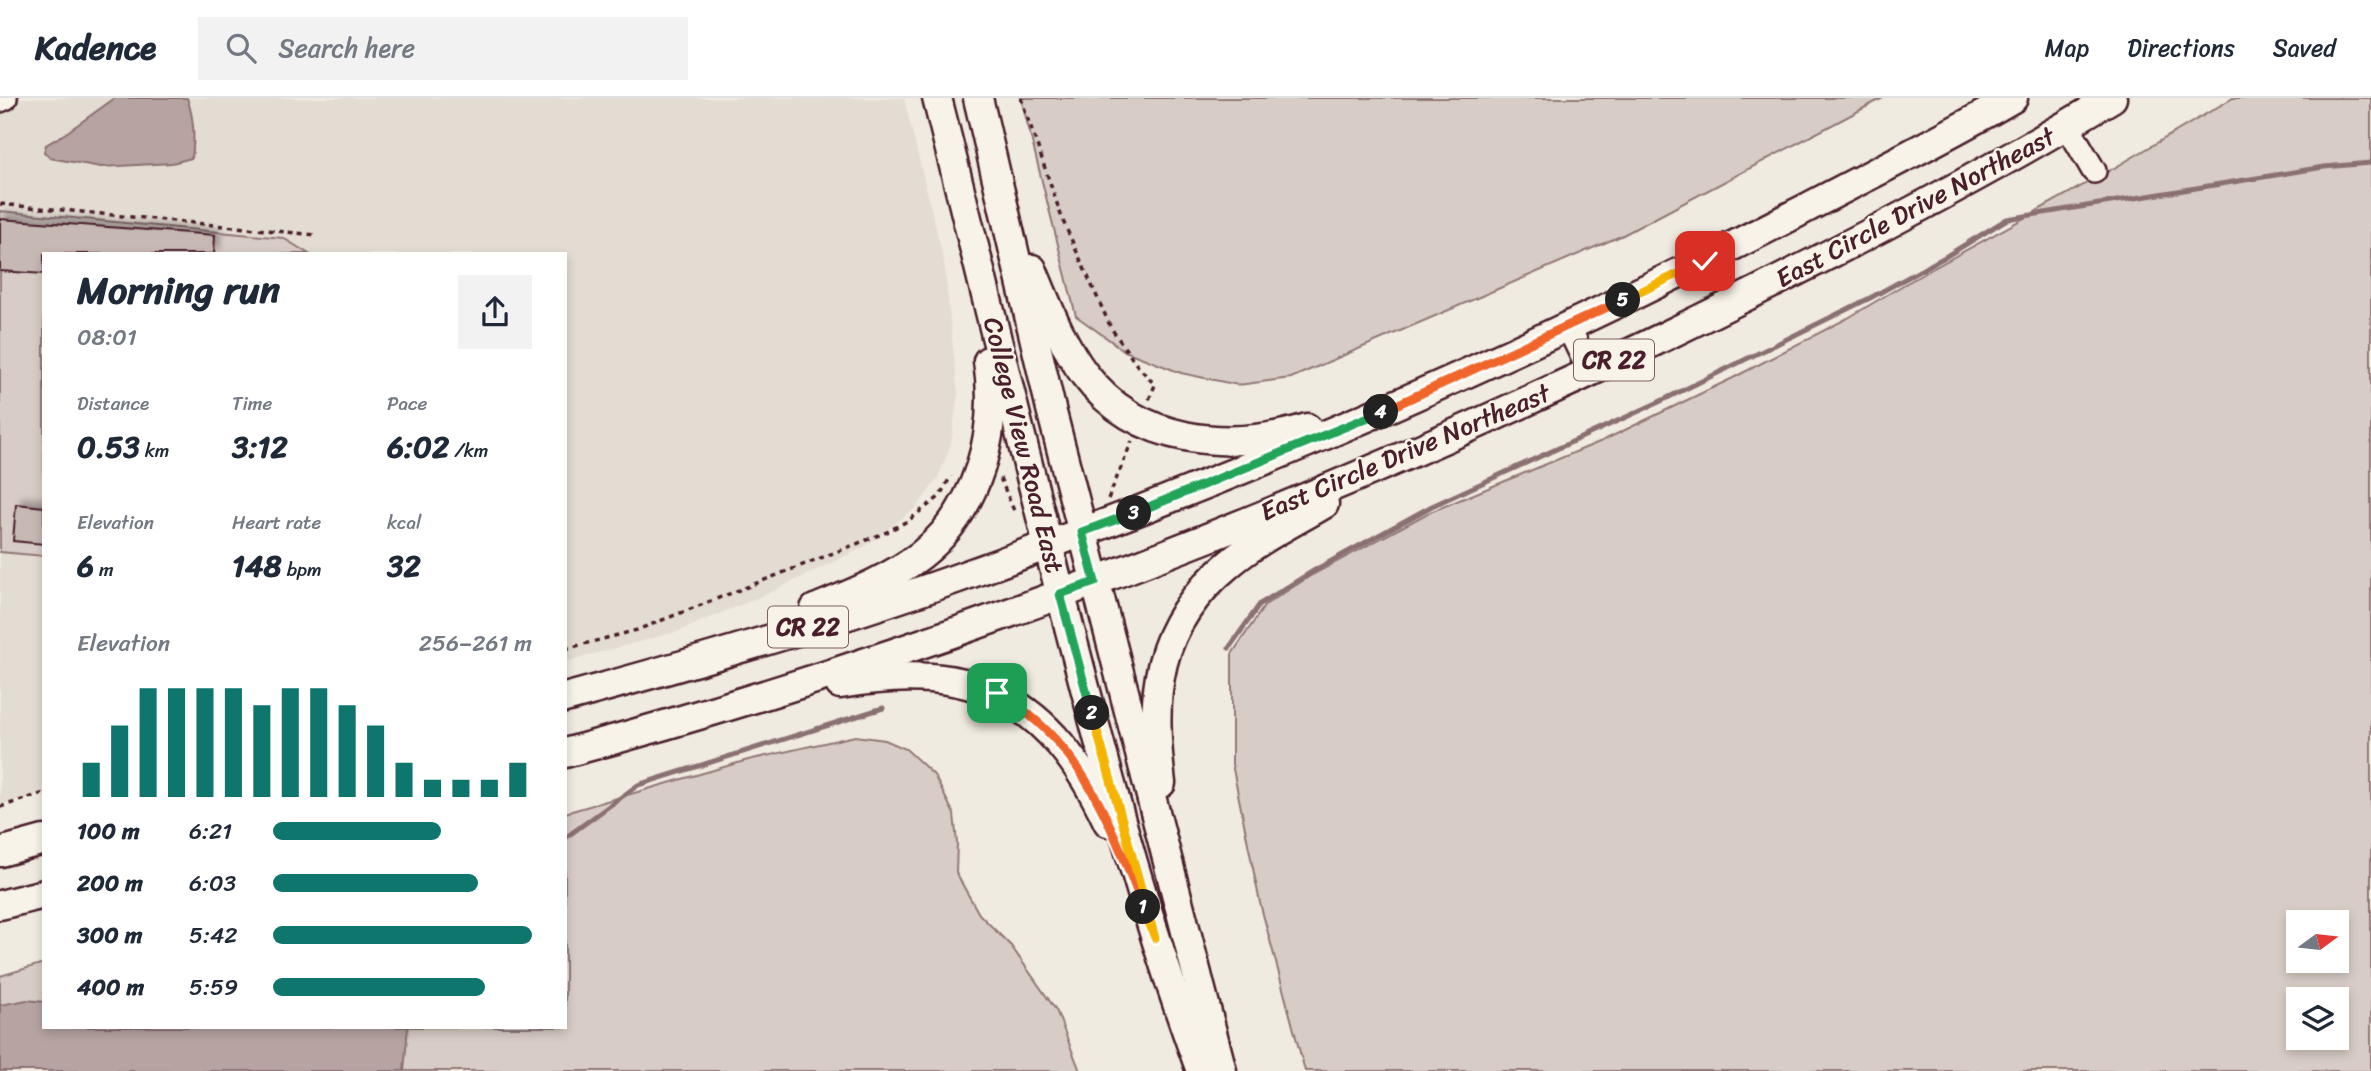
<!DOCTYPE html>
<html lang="en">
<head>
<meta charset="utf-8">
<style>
  :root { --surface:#fff; --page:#f2f2f3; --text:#1f2937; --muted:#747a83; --line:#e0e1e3; --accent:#0f766e }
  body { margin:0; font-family:Sriracha,sans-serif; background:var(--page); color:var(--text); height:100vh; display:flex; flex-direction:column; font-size:26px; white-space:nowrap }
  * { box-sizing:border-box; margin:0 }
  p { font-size:23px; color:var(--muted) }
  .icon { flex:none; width:38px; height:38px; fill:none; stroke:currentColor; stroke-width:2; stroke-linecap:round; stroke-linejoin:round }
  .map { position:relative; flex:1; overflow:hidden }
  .details { position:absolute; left:42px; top:154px; width:525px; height:777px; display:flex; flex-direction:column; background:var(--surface); border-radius:0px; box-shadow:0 4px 10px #0003 }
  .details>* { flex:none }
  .needle { width:46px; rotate:75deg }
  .tools { position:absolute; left:2286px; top:812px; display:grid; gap:14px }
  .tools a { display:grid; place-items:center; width:63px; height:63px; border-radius:0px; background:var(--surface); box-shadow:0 4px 10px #0003; font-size:35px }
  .pin { position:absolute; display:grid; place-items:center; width:60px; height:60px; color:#fff; margin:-30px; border-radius:14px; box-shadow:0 4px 10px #0006 }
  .km { position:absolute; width:35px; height:35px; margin:-18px; border-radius:50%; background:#222; color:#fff; font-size:19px; line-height:35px; text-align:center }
  .round { display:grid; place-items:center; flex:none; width:74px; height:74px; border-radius:0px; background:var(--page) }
  .summary { display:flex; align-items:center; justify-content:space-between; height:119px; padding:0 35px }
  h1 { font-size:38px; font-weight:800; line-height:52px }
  .metrics { display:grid; grid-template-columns:repeat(3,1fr); gap:10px; height:119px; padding:7px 35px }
  .metrics div { display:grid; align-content:center }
  .metrics b { font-size:30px; font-weight:800 }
  .metrics small { font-size:19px; font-weight:400 }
  .metrics p { font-size:19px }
  .chart { height:196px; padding:14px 35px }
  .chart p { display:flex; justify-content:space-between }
  .chart svg { width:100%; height:126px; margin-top:7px; stroke:var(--accent); stroke-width:6 }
  ul { padding:0 35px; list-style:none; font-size:23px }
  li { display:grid; grid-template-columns:112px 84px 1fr; align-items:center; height:52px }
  li i { height:18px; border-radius:9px; background:var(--accent) }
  header { display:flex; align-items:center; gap:42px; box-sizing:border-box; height:98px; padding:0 35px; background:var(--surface); border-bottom:2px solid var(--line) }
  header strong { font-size:33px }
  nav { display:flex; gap:38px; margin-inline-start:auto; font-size:24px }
  .search { width:490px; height:63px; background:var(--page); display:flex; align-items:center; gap:18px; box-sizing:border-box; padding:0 24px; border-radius:0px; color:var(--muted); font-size:26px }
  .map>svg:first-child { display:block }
  .built { fill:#e3dcd2 }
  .green { fill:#d8cdc6; stroke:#917678; stroke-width:2; fill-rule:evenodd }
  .water { fill:#b7a4a2; stroke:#8b6f72; stroke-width:2 }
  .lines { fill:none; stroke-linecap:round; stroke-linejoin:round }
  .stream { stroke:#8b6f72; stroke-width:5 }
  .building { fill:#c6b8b3; stroke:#4a1f2b; stroke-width:2; filter:url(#shadow) }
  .minor-casing { stroke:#4a1f2b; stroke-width:28 }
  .major-casing { stroke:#4a1f2b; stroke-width:33 }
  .path { stroke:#4a1f2b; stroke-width:3.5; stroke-dasharray:5 5; stroke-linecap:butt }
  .minor { stroke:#f7f3e8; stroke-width:23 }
  .major { stroke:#f7f3e8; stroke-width:28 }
  .split-1-casing { stroke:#fff; stroke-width:14 }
  .split-2-casing { stroke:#fff; stroke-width:14 }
  .split-3-casing { stroke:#fff; stroke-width:14 }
  .split-4-casing { stroke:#fff; stroke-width:14 }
  .split-5-casing { stroke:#fff; stroke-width:14 }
  .split-6-casing { stroke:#fff; stroke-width:14 }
  .split-1 { stroke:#f0652b; stroke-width:9 }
  .split-2 { stroke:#f5b400; stroke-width:9 }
  .split-3 { stroke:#22a559; stroke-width:9 }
  .split-4 { stroke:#22a559; stroke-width:9 }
  .split-5 { stroke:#f0652b; stroke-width:9 }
  .split-6 { stroke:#f5b400; stroke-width:9 }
  .labels { text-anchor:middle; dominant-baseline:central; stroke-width:5; stroke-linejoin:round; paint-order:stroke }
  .shield { fill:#f7f3e8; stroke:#7e5f64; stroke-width:2 }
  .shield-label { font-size:24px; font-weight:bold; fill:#4a1f2b }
  .street-label { font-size:26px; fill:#4a1f2b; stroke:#f7f3e8 }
</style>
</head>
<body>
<header>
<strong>Kadence</strong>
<div class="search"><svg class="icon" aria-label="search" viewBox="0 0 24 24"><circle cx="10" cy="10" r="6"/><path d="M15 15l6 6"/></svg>Search here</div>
<nav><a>Map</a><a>Directions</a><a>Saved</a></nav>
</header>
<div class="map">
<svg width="2371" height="973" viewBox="0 0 2371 973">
  <defs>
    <filter id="shadow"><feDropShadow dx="6" dy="-6" stdDeviation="3.5" flood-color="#0004"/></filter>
  </defs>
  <rect width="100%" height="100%" fill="#f0ebe0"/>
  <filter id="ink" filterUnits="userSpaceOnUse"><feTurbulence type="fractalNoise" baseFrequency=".0143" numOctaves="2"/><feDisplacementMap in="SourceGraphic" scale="14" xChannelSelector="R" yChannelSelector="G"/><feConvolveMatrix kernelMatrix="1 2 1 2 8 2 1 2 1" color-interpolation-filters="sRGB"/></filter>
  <g filter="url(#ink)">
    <path class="built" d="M0,0H904L944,163L958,296L951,346L938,380L917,409L864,449L771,494L679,533L565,564V156H44V695L0,707Z"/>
    <g class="green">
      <path d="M1021,0H1883L1623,137L1291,280L1238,287L1181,275L1125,253L1076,218Z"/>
      <path d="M2233,0H2371V973H1305L1260,805L1232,666V556L1265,507L1312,477L1428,415L1602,343L1733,280L1848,220L1905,186L2116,69ZM2298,824H2336V863H2298ZM2298,901H2336V940H2298Z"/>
      <path d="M0,113L283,140L309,156H44V458L0,454Z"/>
      <path d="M855,638L885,642L906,651L934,677L954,716L957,745L956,775L979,816L1011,848L1056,912L1080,973H0V878L44,865V929H565V715L748,662Z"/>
    </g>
    <g class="water">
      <path d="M115,0H187C194,20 195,39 192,60L172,65L101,69L50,60L44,54L46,47L66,35Z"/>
      <path d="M27,902L44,904V929H408L404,973H0V907Z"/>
    </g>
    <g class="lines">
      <g class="stream">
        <path d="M1229,550L1260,506L1315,472L1432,408L1659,304L1870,200L1945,159L2007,121L2324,69L2371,65"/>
        <path d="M565,740L638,687L883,610"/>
      </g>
    </g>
    <g class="building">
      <path d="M0,121L215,137L214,156H44V176L0,173Z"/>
      <path d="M16,406L44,409V446L13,443Z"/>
    </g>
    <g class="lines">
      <defs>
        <g id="minor">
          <path d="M0,2L5,0"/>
          <path d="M2067,27L2094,73"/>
          <path d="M1568,228L1590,274"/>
        </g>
        <g id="major">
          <path d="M937,0C984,186 1028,373 1077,559C1113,698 1151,838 1201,973"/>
          <path d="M978,0L1051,311L1222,973"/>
          <path d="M1032,171C1047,207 1061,245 1085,277C1137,346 1230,354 1307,330"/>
          <path d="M815,511C851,496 890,481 921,457C979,411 999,334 988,263"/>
          <path d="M840,586C975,562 1050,600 1108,724"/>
          <path d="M565,600C697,564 829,526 958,480C1246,377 1526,256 1797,115C1869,77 1943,41 2013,0"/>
          <path d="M565,655C938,554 1301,413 1649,246C1806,170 1963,90 2112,0"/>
          <path d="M1161,685C1150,596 1154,528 1229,466C1257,442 1292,425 1324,406"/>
          <path d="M0,754L44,742"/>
          <path d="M0,807L44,796"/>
        </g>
      </defs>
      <use href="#minor" class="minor-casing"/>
      <use href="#major" class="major-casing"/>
      <g class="path">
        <path d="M1021,0L1063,123L1111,230L1136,266L1155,287L1148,304"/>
        <path d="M0,106L317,137"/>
        <path d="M1000,380L1015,415"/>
        <path d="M1108,401L1132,343"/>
        <path d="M565,551L637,532L887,434L909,422L939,399L951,378"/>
        <path d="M0,709L44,695"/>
      </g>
      <use href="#minor" class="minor"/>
      <use href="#major" class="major"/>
    </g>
  </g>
  <g class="lines" filter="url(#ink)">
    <defs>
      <path id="split-1" d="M997,595C1081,642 1110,724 1143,809"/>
      <path id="split-2" d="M1092,615L1155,840L1143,809"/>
      <path id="split-3" d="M1092,615L1060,496L1095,484L1082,434L1134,415"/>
      <path id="split-4" d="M1134,415L1381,314"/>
      <path id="split-5" d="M1381,314L1623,202"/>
      <path id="split-6" d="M1623,202L1705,163"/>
    </defs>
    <use href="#split-1" class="split-1-casing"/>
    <use href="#split-2" class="split-2-casing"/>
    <use href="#split-3" class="split-3-casing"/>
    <use href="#split-4" class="split-4-casing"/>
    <use href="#split-5" class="split-5-casing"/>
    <use href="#split-6" class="split-6-casing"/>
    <use href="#split-1" class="split-1"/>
    <use href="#split-2" class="split-2"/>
    <use href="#split-3" class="split-3"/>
    <use href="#split-4" class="split-4"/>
    <use href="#split-5" class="split-5"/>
    <use href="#split-6" class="split-6"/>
  </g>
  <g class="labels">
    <g class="shield">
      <rect x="1574" y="241.5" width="80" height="41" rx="5"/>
      <rect x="768" y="508.5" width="80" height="41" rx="5"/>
    </g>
    <g class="shield-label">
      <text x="1614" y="262">CR 22</text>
      <text x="808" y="529">CR 22</text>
    </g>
    <g class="street-label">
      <text transform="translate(1915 109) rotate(-28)">East Circle Drive Northeast</text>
      <text transform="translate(1024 347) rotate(76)">College View Road East</text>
      <text transform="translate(1405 354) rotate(-23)">East Circle Drive Northeast</text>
    </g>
  </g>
</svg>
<div class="tools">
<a><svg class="needle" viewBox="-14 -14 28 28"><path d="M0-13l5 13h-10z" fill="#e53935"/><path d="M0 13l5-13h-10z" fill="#747a83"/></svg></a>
<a><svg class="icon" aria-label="layers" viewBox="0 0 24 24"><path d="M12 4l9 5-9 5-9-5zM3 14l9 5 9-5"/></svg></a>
</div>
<div class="pin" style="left:997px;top:595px;background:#1e9e55"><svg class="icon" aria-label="arrive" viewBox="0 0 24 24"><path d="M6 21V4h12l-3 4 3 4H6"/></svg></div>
<div class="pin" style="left:1705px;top:163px;background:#d93025"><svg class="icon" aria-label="check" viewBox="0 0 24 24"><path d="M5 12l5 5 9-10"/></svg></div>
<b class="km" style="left:1143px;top:809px">1</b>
<b class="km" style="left:1092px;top:615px">2</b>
<b class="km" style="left:1134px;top:415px">3</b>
<b class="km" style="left:1381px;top:314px">4</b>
<b class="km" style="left:1623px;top:202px">5</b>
<section class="details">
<div class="summary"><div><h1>Morning run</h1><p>08:01</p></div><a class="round"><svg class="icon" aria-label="share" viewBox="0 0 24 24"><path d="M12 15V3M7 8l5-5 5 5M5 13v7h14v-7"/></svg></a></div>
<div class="metrics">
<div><p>Distance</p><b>0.53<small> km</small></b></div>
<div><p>Time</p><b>3:12</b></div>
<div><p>Pace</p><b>6:02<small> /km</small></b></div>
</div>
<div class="metrics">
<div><p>Elevation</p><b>6<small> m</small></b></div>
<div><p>Heart rate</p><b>148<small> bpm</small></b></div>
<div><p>kcal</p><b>32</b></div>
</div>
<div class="chart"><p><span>Elevation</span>256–261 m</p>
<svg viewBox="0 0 160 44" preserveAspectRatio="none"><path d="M5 44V32M15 44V19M25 44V6M35 44V6M45 44V6M55 44V6M65 44V12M75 44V6M85 44V6M95 44V12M105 44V19M115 44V32M125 44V38M135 44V38M145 44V38M155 44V32"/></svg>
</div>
<ul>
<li><b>100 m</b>6:21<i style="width:65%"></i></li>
<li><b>200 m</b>6:03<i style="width:79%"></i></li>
<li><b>300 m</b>5:42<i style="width:100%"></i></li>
<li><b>400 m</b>5:59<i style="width:82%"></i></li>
</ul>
</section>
</div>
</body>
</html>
